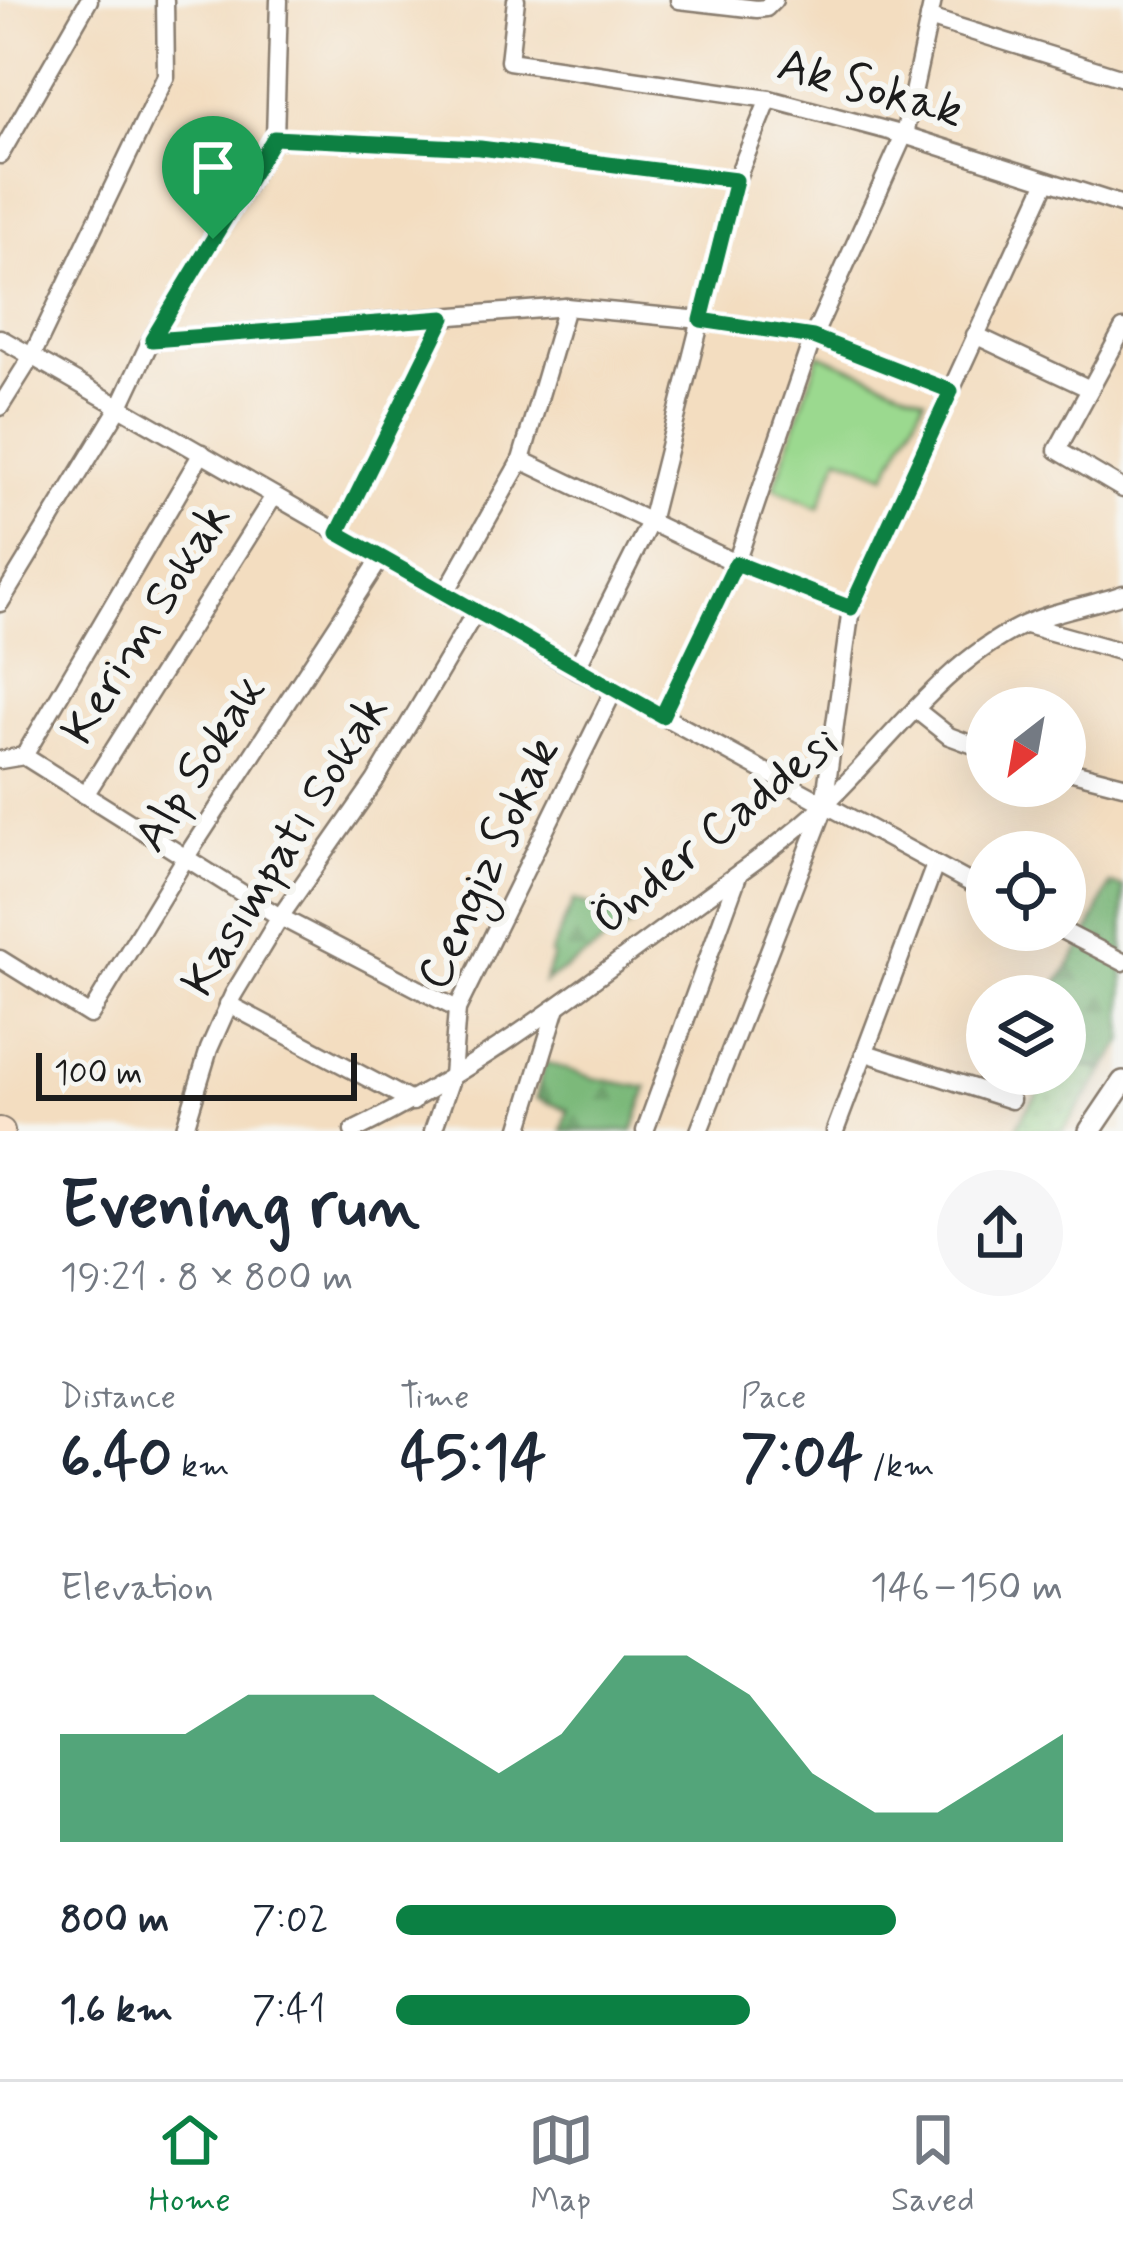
<!DOCTYPE html>
<html lang="en">
<head>
<meta charset="utf-8">
<style>
  :root { --surface:#fff; --page:#f6f6f7; --text:#1f2937; --muted:#747a83; --line:#e0e1e3; --accent:#0b8043 }
  body { margin:0; font-family:Mynerve,sans-serif; background:var(--page); color:var(--text); height:100vh; display:flex; flex-direction:column; font-size:45px; white-space:nowrap }
  * { box-sizing:border-box; margin:0 }
  p { font-size:39px; color:var(--muted) }
  .icon { flex:none; width:66px; height:66px; fill:none; stroke:currentColor; stroke-width:2; stroke-linecap:round; stroke-linejoin:round }
  .map { position:relative; height:1131px; overflow:hidden }
  .sheet { display:flex; flex-direction:column; background:var(--surface); flex:1 }
  .sheet>* { flex:none }
  .needle { width:78px; rotate:211deg }
  .fabs { position:absolute; left:966px; top:687px; display:grid; gap:24px }
  .fabs a { display:grid; place-items:center; width:120px; height:120px; border-radius:50%; background:var(--surface); box-shadow:0 12px 48px #0002; font-size:60px }
  .scale { position:absolute; left:36px; bottom:30px; width:321px; box-sizing:border-box; padding-left:12px; border:6px solid #1c1c1c; border-top:0; font-size:33px; line-height:42px; white-space:nowrap; color:#1c1c1c; -webkit-text-stroke:9px #f6f6f2; paint-order:stroke }
  .pin { position:absolute; display:grid; place-items:center; width:102px; height:102px; color:#fff; margin:-123px -51px; border-radius:50% 50% 50% 0; rotate:-45deg; box-shadow:0 0 12px #0007 }
  .pin .icon { rotate:45deg }
  .round { display:grid; place-items:center; flex:none; width:126px; height:126px; border-radius:63px; background:var(--page) }
  .headline { display:flex; align-items:center; justify-content:space-between; height:204px; padding:0 60px }
  h1 { font-size:66px; font-weight:700; line-height:90px }
  .metrics { display:grid; grid-template-columns:repeat(3,1fr); gap:18px; height:204px; padding:12px 60px }
  .metrics div { display:grid; align-content:center }
  .metrics b { font-size:60px; font-weight:700 }
  .metrics small { font-size:33px; font-weight:400 }
  .metrics p { font-size:33px }
  .chart { height:336px; padding:24px 60px }
  .chart p { display:flex; justify-content:space-between }
  .chart svg { width:100%; height:216px; margin-top:12px; fill:var(--accent); opacity:.7 }
  ul { padding:0 60px; list-style:none; font-size:39px }
  li { display:grid; grid-template-columns:192px 144px 1fr; align-items:center; height:90px }
  li i { height:30px; border-radius:15px; background:var(--accent) }
  .dock { display:flex; justify-content:space-around; align-items:center; height:168px; border-top:3px solid var(--line); background:var(--surface); font-size:33px; color:var(--muted) }
  .dock a { display:grid; justify-items:center; gap:6px }
  .dock .active { color:var(--accent) }
  .map>svg:first-child { display:block }
  .grass { fill:url(#grass-dots); stroke:#5c7a56; stroke-width:3 }
  .forest { fill:url(#forest-firs); stroke:#4c6a4b; stroke-width:3 }
  .green { fill:#9bd98f; stroke:#5c7a56; stroke-width:3 }
  .lines { fill:none; stroke-linecap:round; stroke-linejoin:round }
  .minor-casing { stroke:#887c6e; stroke-width:21 }
  .tertiary-casing { stroke:#887c6e; stroke-width:26 }
  .secondary-casing { stroke:#887c6e; stroke-width:28 }
  .minor { stroke:#fff; stroke-width:16 }
  .tertiary { stroke:#fff; stroke-width:21 }
  .secondary { stroke:#fbe5cf; stroke-width:24 }
  .route-casing { stroke:#fff; stroke-width:24 }
  .route { stroke:#0b8043; stroke-width:15 }
  .labels { text-anchor:middle; dominant-baseline:central; stroke-width:12; stroke-linejoin:round; paint-order:stroke }
  .street-label { font-size:48px; fill:#1c1c1c; stroke:#f6f6f2 }
</style>
</head>
<body>
<div class="map">
<svg width="1123" height="1131" viewBox="0 0 1123 1131">
  <defs>
    <pattern id="grass-dots" width="8" height="8" patternUnits="userSpaceOnUse" patternTransform="scale(3)"><rect width="8" height="8" fill="#9bd98f"/><path d="M2 2h.1M6 6h.1" fill="none" stroke="#85ba7b" stroke-width="1.8" stroke-linecap="round"/></pattern>
    <pattern id="forest-firs" width="22" height="20" patternUnits="userSpaceOnUse" patternTransform="scale(3)"><rect width="22" height="20" fill="#7cb97a"/><path d="M5 1l3.5 6h-7zM16 11l3.5 6h-7z" fill="#6b9e69"/></pattern>
  </defs>
  <rect width="100%" height="100%" fill="#f6f6f2"/>
  <filter id="ink" filterUnits="userSpaceOnUse"><feTurbulence type="fractalNoise" baseFrequency=".00833" numOctaves="2"/><feDisplacementMap in="SourceGraphic" scale="24" xChannelSelector="R" yChannelSelector="G"/><feConvolveMatrix kernelMatrix="1 2 1 2 8 2 1 2 1" color-interpolation-filters="sRGB"/></filter>
  <filter id="wash" filterUnits="userSpaceOnUse"><feTurbulence type="fractalNoise" baseFrequency=".004" numOctaves="4" result="noise"/><feDisplacementMap in="SourceGraphic" scale="48" xChannelSelector="R" yChannelSelector="G"/><feGaussianBlur stdDeviation="2.7" result="paint"/><feColorMatrix in="noise" values="0 0 0 0 0 0 0 0 0 0 0 0 0 0 0 0 0 1.4 0 .05"/><feComposite in="paint" operator="in"/></filter>
  <g filter="url(#wash)">
    <rect width="100%" height="100%" fill="#f3ddc0"/>
    <path class="grass" d="M1065,1060L1104,1071L1062,1131H1016C1022,1109 1041,1096 1050,1074H1065Z"/>
    <g class="forest">
      <path d="M1110,884L1123,887V1041L1104,1071L1065,1060V996H1049L1084,942Z"/>
      <path d="M574,900L636,922L544,983L553,956L550,954Z"/>
      <path d="M545,1062L593,1078L647,1088L633,1131H562L568,1110L536,1098Z"/>
    </g>
    <path class="green" d="M819,354L925,398L886,475L839,456L819,508L774,488Z"/>
  </g>
  <g filter="url(#ink)">
    <g class="lines">
      <defs>
        <g id="minor">
          <path d="M516,0L509,61L769,99L904,135L1123,205"/>
          <path d="M679,0L757,9L766,8L774,0"/>
          <path d="M929,18L1123,78"/>
          <path d="M275,138L480,148L736,180"/>
          <path d="M0,155L89,0"/>
          <path d="M1123,329L1057,450L1123,489"/>
          <path d="M975,335L1090,389"/>
          <path d="M0,338L576,669L987,892"/>
          <path d="M151,340L566,307L701,320L813,337L951,391"/>
          <path d="M0,407L32,356L166,76L165,0"/>
          <path d="M521,460L736,563L851,608"/>
          <path d="M338,533L444,318"/>
          <path d="M445,594L521,460L566,307"/>
          <path d="M0,603L120,406L151,340L275,138L279,0"/>
          <path d="M1026,625L1123,652"/>
          <path d="M576,669L650,522L736,180L769,99"/>
          <path d="M915,709L949,736L987,750"/>
          <path d="M662,716L736,563L813,337L904,135L933,0"/>
          <path d="M24,756L202,453"/>
          <path d="M0,760L24,756L280,917L457,1009"/>
          <path d="M1065,770L1123,785"/>
          <path d="M85,795L274,496"/>
          <path d="M1061,930L1123,962"/>
          <path d="M0,959L90,1015L186,857L381,558"/>
          <path d="M228,1004L413,1102"/>
          <path d="M866,1053L1011,1100"/>
          <path d="M184,1131L209,1049L233,995L280,917L375,781L476,611"/>
          <path d="M353,1131C471,1074 575,994 680,916C727,880 781,846 824,805C888,745 939,667 1019,627C1051,611 1090,606 1123,594"/>
          <path d="M433,1131L452,1076L457,1009L614,690"/>
          <path d="M519,1131L557,1007"/>
          <path d="M645,1131L739,873"/>
          <path d="M699,1131L823,812L851,608L1047,181"/>
          <path d="M835,1131L935,865"/>
        </g>
        <path id="tertiary" d="M1090,1131L1123,1082"/>
        <path id="secondary" d="M0,1130L2,1131"/>
      </defs>
      <use href="#minor" class="minor-casing"/>
      <use href="#tertiary" class="tertiary-casing"/>
      <use href="#secondary" class="secondary-casing"/>
      <use href="#minor" class="minor"/>
      <use href="#tertiary" class="tertiary"/>
      <use href="#secondary" class="secondary"/>
    </g>
  </g>
  <g class="lines" filter="url(#ink)">
    <defs>
      <path id="route" d="M274,138L480,148L736,180L701,320L813,337L951,391L851,608L736,563L662,716L338,533L444,318L152,340Z"/>
    </defs>
    <use href="#route" class="route-casing"/>
    <use href="#route" class="route"/>
  </g>
  <g class="labels">
    <g class="street-label">
      <text transform="translate(870 89) rotate(15)">Ak Sokak</text>
      <text transform="translate(147 624) rotate(-58)">Kerim Sokak</text>
      <text transform="translate(201 764) rotate(-57)">Alp Sokak</text>
      <text transform="translate(716 831) rotate(-39)">Önder Caddesi</text>
      <text transform="translate(286 846) rotate(-58)">Kasımpatı Sokak</text>
      <text transform="translate(489 864) rotate(-65)">Cengiz Sokak</text>
    </g>
  </g>
</svg>
<div class="fabs">
<a><svg class="needle" viewBox="-14 -14 28 28"><path d="M0-13l5 13h-10z" fill="#e53935"/><path d="M0 13l5-13h-10z" fill="#747a83"/></svg></a>
<a><svg class="icon" aria-label="locate" viewBox="0 0 24 24"><circle cx="12" cy="12" r="6"/><path d="M12 2v4M12 18v4M2 12h4M18 12h4"/></svg></a>
<a><svg class="icon" aria-label="layers" viewBox="0 0 24 24"><path d="M12 4l9 5-9 5-9-5zM3 14l9 5 9-5"/></svg></a>
</div>
<div class="scale">100 m</div>
<div class="pin" style="left:213px;top:239px;background:#1e9e55"><svg class="icon" aria-label="arrive" viewBox="0 0 24 24"><path d="M6 21V4h12l-3 4 3 4H6"/></svg></div>
</div>
<section class="sheet">
<div class="headline"><div><h1>Evening run</h1><p>19:21 · 8 × 800 m</p></div><a class="round"><svg class="icon" aria-label="share" viewBox="0 0 24 24"><path d="M12 15V3M7 8l5-5 5 5M5 13v7h14v-7"/></svg></a></div>
<div class="metrics">
<div><p>Distance</p><b>6.40<small> km</small></b></div>
<div><p>Time</p><b>45:14</b></div>
<div><p>Pace</p><b>7:04<small> /km</small></b></div>
</div>
<div class="chart"><p><span>Elevation</span>146–150 m</p>
<svg viewBox="0 0 160 44" preserveAspectRatio="none"><path d="M0 44V22L10 22L20 22L30 14L40 14L50 14L60 22L70 30L80 22L90 6L100 6L110 14L120 30L130 38L140 38L150 30L160 22V44z"/></svg>
</div>
<ul>
<li><b>800 m</b>7:02<i style="width:75%"></i></li>
<li><b>1.6 km</b>7:41<i style="width:53%"></i></li>
</ul>
</section>
<nav class="dock">
<a class="active"><svg class="icon" aria-label="home" viewBox="0 0 24 24"><path d="M3 11l9-7 9 7M6 9v11h12V9"/></svg>Home</a>
<a><svg class="icon" aria-label="map" viewBox="0 0 24 24"><path d="M3 6l6-2 6 2 6-2v14l-6 2-6-2-6 2zM9 4v14M15 6v14"/></svg>Map</a>
<a><svg class="icon" aria-label="saved" viewBox="0 0 24 24"><path d="M7 4h10v16l-5-4-5 4z"/></svg>Saved</a>
</nav>
</body>
</html>
